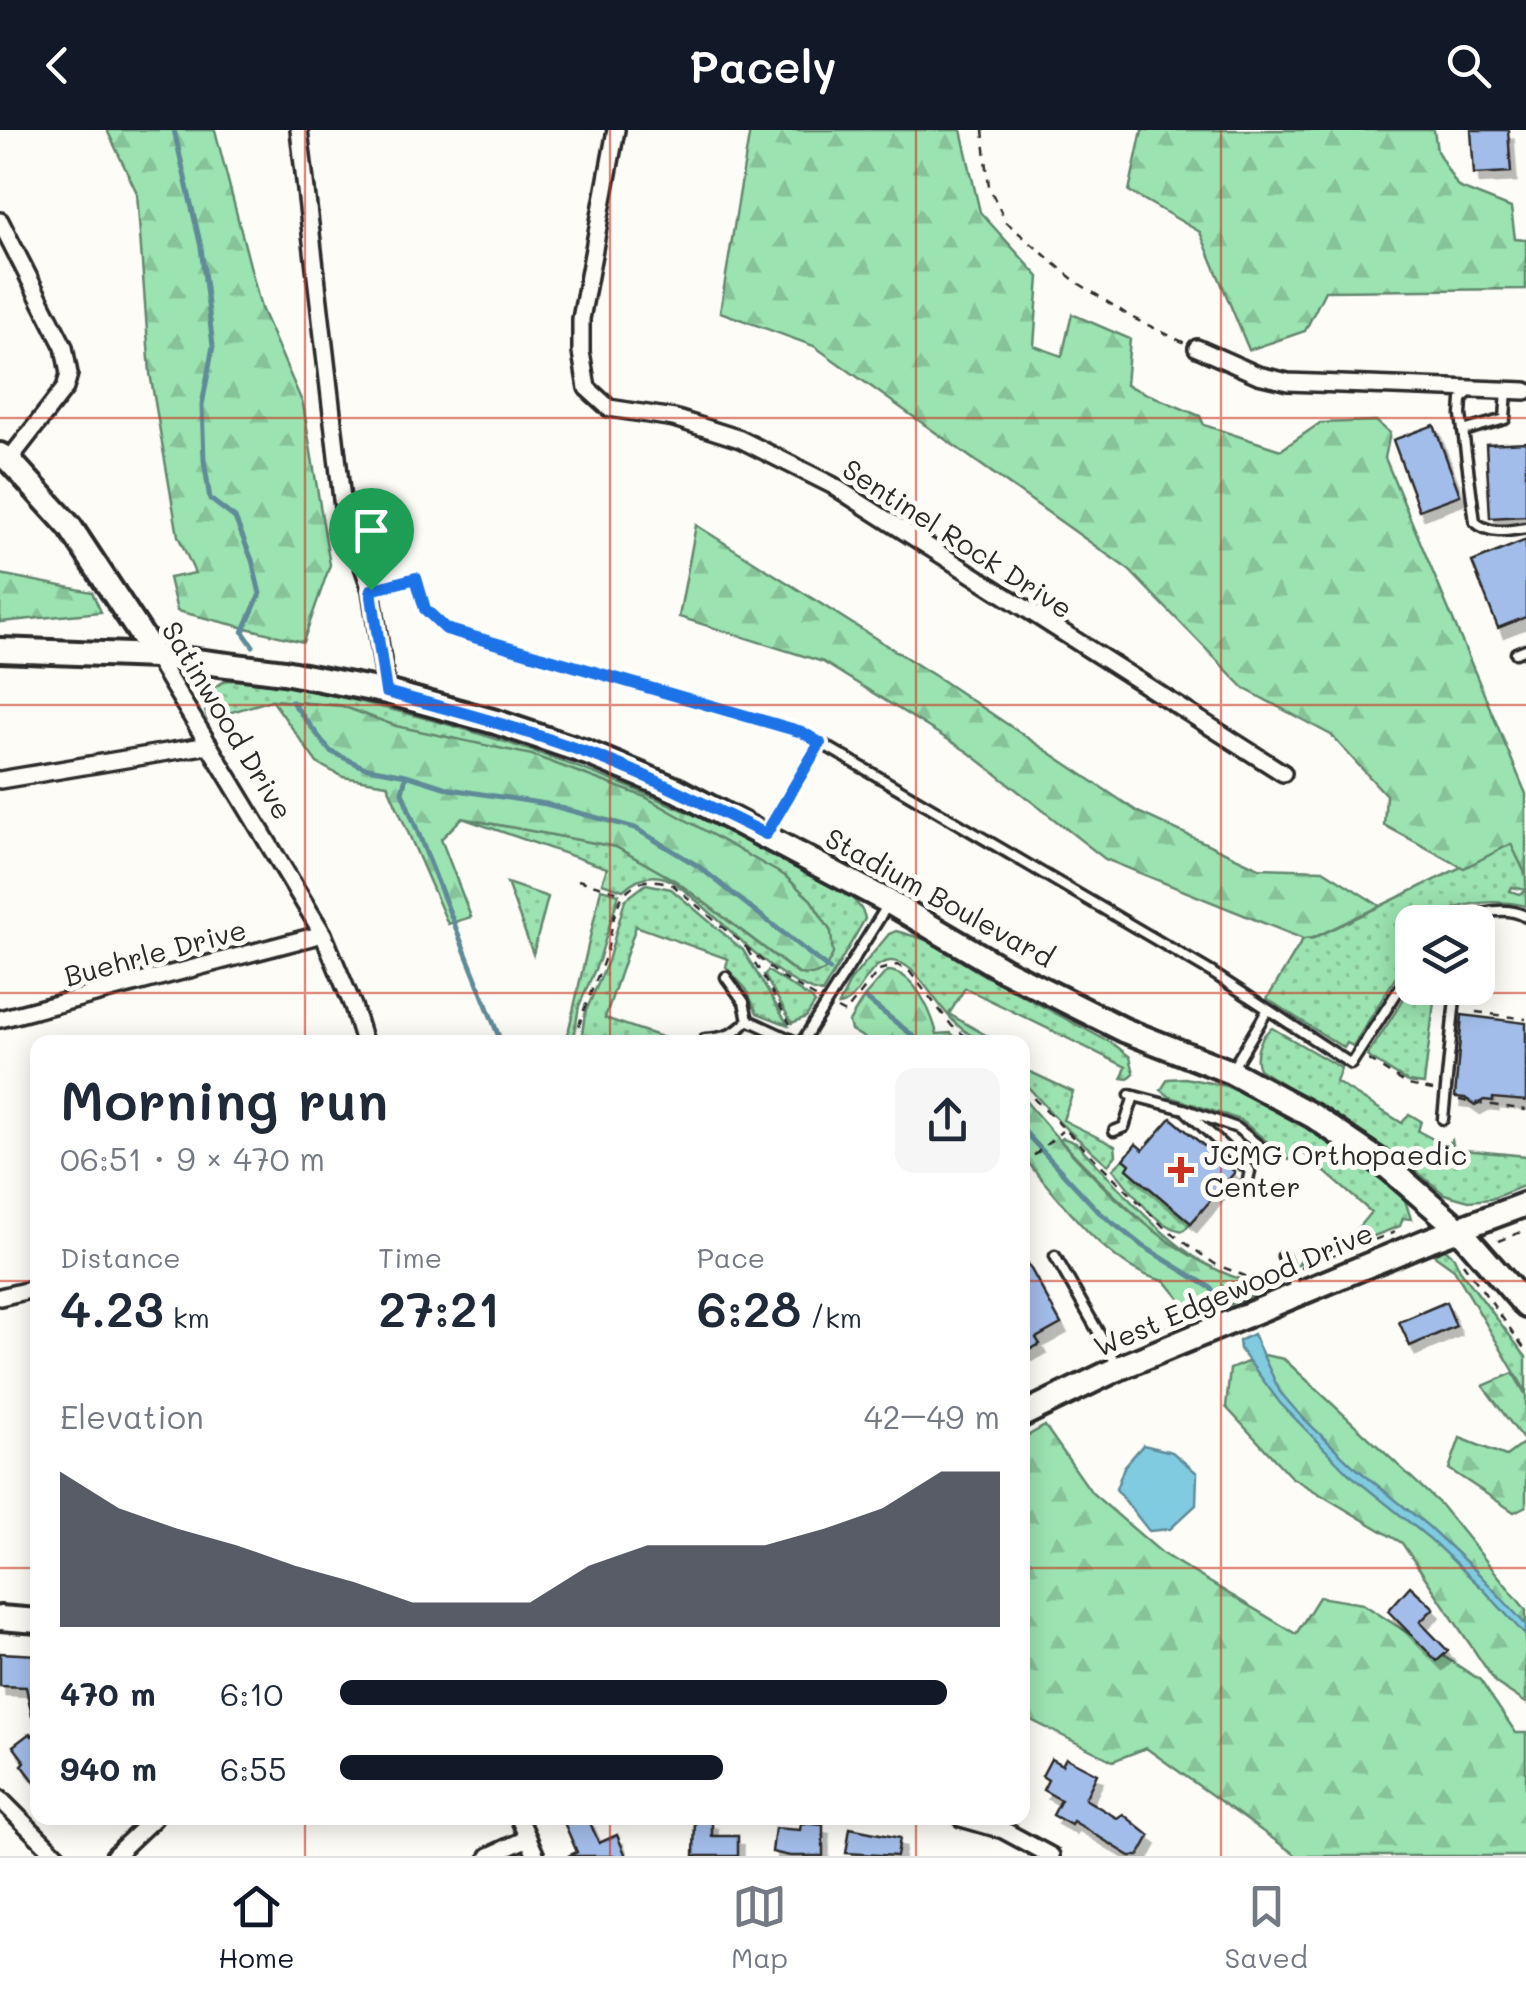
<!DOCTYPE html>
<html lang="en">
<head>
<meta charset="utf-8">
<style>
  :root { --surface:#fff; --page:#f6f6f7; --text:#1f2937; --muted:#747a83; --line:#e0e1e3; --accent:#111827 }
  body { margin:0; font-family:Mali,sans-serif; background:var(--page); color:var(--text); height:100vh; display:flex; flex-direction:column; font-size:38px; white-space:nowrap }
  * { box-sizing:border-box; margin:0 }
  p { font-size:32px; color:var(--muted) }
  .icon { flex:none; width:55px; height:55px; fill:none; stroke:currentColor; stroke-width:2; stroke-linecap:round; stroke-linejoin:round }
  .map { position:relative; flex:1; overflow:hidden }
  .sheet { position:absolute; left:30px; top:905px; width:1000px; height:790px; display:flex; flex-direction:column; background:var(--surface); border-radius:20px; box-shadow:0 5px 25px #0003 }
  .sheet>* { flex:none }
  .controls { position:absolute; left:1395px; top:775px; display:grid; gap:20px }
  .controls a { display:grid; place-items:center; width:100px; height:100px; border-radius:20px; background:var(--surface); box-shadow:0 5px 25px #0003; font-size:50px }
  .pin { position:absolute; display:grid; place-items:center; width:85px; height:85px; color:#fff; margin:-102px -42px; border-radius:50% 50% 50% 0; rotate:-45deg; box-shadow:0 0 10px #0007 }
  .pin .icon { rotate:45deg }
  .round { display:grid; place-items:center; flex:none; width:105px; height:105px; border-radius:20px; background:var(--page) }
  .overview { display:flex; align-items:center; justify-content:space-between; height:170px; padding:0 30px }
  h1 { font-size:55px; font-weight:600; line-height:75px }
  .metrics { display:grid; grid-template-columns:repeat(3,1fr); gap:15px; height:170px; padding:10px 30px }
  .metrics div { display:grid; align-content:center }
  .metrics b { font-size:50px; font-weight:600 }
  .metrics small { font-size:28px; font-weight:400 }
  .metrics p { font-size:28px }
  .chart { height:280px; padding:20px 30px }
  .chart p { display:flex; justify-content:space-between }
  .chart svg { width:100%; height:180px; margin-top:10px; fill:var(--accent); opacity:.7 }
  ul { padding:0 30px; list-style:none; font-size:32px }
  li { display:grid; grid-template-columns:160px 120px 1fr; align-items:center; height:75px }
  li i { height:25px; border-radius:12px; background:var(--accent) }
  header { display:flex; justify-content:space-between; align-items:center; height:130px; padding:0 30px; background:var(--accent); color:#fff; font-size:45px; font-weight:600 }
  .tab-bar { display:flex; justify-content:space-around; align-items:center; height:140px; border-top:2px solid var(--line); background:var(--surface); font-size:28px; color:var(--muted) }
  .tab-bar a { display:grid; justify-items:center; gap:5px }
  .tab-bar .selected { color:var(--accent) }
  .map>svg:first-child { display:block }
  .grass { fill:url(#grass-dots); stroke:#63876e; stroke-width:2.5 }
  .forest { fill:url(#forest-firs); stroke:#63876e; stroke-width:2.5 }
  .water { fill:#80cbe0; stroke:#5e8b98; stroke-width:2.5 }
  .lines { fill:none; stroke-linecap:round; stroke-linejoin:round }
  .stream { stroke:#5e8b98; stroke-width:5 }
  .building { fill:#a3bdea; stroke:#2b2b2b; stroke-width:2.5; filter:url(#shadow) }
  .lane-casing { stroke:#2b2b2b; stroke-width:15 }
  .street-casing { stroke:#2b2b2b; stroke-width:22 }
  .secondary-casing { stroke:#2b2b2b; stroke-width:30 }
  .path { stroke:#2b2b2b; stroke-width:2.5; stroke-dasharray:8 8; stroke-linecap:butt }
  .lane { stroke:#fdfcf7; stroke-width:8 }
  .street { stroke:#fdfcf7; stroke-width:15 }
  .secondary { stroke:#fdfcf7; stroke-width:22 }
  .route-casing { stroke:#fff; stroke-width:20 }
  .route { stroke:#1a73e8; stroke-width:12 }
  .grid { fill:none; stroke:#c8321e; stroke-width:2.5; stroke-opacity:0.55 }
  .poi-dot { fill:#c8321e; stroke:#fdfcf7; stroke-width:4 }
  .labels { text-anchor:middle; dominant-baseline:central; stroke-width:10; stroke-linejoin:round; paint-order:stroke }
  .street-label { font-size:28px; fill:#2b2b2b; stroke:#fdfcf7 }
  .poi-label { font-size:28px; fill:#2b2b2b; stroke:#fdfcf7; text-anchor:start }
</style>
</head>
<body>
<header><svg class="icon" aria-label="back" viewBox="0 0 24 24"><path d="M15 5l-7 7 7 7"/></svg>Pacely<svg class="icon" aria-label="search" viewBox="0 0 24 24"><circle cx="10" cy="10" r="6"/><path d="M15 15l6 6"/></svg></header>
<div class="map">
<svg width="1526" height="1726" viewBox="0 0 1526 1726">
  <defs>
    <pattern id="grass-dots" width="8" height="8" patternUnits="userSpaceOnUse" patternTransform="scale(2.5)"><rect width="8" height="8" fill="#9be3b0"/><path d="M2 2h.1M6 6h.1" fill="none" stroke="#86c398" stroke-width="1.8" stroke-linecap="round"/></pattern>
    <pattern id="forest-firs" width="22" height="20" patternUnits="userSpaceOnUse" patternTransform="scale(2.5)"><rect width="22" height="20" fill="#9be3b0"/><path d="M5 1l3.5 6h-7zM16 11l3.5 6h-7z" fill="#86c398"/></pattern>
    <filter id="shadow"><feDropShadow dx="5.5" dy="9" stdDeviation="0" flood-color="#0004"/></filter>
  </defs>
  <rect width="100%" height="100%" fill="#fdfcf7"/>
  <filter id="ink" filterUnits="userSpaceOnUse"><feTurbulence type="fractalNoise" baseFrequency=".01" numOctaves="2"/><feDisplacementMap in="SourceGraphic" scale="20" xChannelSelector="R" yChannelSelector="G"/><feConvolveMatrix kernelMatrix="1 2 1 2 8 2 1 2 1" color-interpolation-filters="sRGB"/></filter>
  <g filter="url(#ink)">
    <g class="grass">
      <path d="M227,550C277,551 329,564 377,576C517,609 647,659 776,724C799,736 862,762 865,789L822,863C779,854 731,799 697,771C687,763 677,752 665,748C649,743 635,749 623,760L602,753L607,738L462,688L616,717L676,751L798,844L831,802L811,770L785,746L342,576L272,570L208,589C199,571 210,557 227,550Z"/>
      <path d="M1511,713L1526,745V760L1512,757L1510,761L1519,764L1526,761V776C1504,770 1472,771 1451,780C1433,787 1434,792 1412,792V821L1353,916L1347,913L1344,918L1267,869L1303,809L1314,808Z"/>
      <path d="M507,753L548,767L533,824Z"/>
      <path d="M646,754L671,759L743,820L788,895L757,883L746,859L726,837L728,829L636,796L605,888L676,912H581L585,883L608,831L625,770Z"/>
      <path d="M601,759L619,764L599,830L579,876L573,912H566Z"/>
      <path d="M896,801L927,810L980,843L1115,915L1130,927L1134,943L1128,949L1122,948L1126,937L965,858L949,884L998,912C942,913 927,829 890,831C865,833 861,872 839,875L850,851L889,804Z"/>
      <path d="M768,841L812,869L815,873L806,887L792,893L764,845Z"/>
      <path d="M1412,856L1447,858L1434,872L1424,954L1408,952L1367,926Z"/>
      <path d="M1272,898L1341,938L1336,952L1402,993L1409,984L1421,991L1418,1001L1446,1016L1452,1010L1454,1019L1526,1026V1055L1491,1069L1469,1071L1444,1064L1399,1027L1259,939C1253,927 1260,905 1272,898Z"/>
      <path d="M1024,939L1073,962L1063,990L1115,1016L1116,1025L1108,1035L1061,994L1023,951Z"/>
      <path d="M1185,948L1226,956L1293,988L1351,1026L1404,1067L1411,1089L1403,1088L1400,1096L1298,1135L1304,1126L1352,1105L1371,1082L1301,1021L1289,1030L1241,990L1170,967L1161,960L1168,949Z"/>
      <path d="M1063,1008L1076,1013C1123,1059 1195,1157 1269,1152L1266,1159L1244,1169L1241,1150C1167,1124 1113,1065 1060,1010Z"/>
      <path d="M1124,1029L1130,1034L1127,1039L1191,1093L1183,1101C1154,1097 1132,1060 1113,1039Z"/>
      <path d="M1445,1119L1454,1127L1460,1140L1526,1227V1262L1454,1139L1433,1124Z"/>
    </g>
    <g class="forest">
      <path d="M107,0H215L261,178L303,274L330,435L303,512L177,481L169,448L195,443L178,406L150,243L137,63Z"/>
      <path d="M750,0H961L980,82L1039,147L1034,216L1062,226L1072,184L1130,209L1126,255L1200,286L1204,295L1281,320L1320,293L1376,291L1390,303L1385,328L1526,664V745L1511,714L1464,738L1384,695L1386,665L1331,605L1245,559L1129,440L814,216L720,182Z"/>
      <path d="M1142,0H1434L1437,21L1458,57L1511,78L1515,109L1526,110V159L1325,161L1305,201L1249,220L1200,102L1129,61Z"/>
      <path d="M696,395L940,549L1138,682L1259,738L1323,740L1380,776L1313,808L1303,809L1105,729L968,622L823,532L679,487Z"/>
      <path d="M0,444L92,462L101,482L0,492Z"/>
      <path d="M272,570L342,576L396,596L532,625L645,667L785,746L811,770L831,802L833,824L824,841L812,845L799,844L676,751L616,717L462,688L441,709L471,787L448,794L387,654L343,647L317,633Z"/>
      <path d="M887,841C914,841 931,881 937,904L951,903L960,912H871L851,900L849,892L864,867Z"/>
      <path d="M1023,968C1081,1037 1155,1120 1242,1150L1244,1169L1209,1182L1183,1173L1165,1151C1110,1141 1060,1069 1023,1027Z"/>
      <path d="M1264,1225L1284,1229L1440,1374L1526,1480V1573L1496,1553L1402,1413L1291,1347L1226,1277L1230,1239Z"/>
      <path d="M1513,1243L1526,1265V1376L1514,1382L1449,1339L1460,1308L1506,1326L1525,1312L1483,1256Z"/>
      <path d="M1045,1296L1092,1363L1163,1424L1296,1504L1319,1467L1363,1474L1480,1550L1516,1603H1526V1726H1297L1146,1618L1113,1631L1023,1586L1022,1309Z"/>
    </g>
    <g class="water">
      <path d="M1253,1204L1280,1262L1299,1284L1351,1334L1428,1396L1479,1444L1526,1495V1506L1483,1459L1430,1409L1348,1343L1280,1273L1240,1219L1239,1211Z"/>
      <path d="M1143,1315L1172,1322L1197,1343L1196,1375L1170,1399L1149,1401L1116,1359L1124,1337Z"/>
    </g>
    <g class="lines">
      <g class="stream">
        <path d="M174,0L201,117L213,216L202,275L204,330L210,369L235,388L252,430L260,464L243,502L253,516"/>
        <path d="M292,572L330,621L363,637L406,645L450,659L546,674L635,698L698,736L830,840"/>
        <path d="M406,646L402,662L501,912"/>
        <path d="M865,868L921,912"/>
        <path d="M1022,999L1099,1082L1141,1115L1211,1158L1221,1173"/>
      </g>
    </g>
    <g class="building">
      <path d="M1471,0H1508L1511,42L1474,44Z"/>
      <path d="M1434,295L1460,365L1419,380L1393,310Z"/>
      <path d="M1526,312V386L1490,388L1486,314Z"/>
      <path d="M1526,410V487L1498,498L1472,432Z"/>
      <path d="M1462,885L1526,893V971L1493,968V971L1484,970L1475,975L1465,968L1455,967Z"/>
      <path d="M1171,988L1235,1042L1191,1093L1127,1039L1130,1034L1124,1029L1136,1014L1143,1020Z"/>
      <path d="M1022,1123L1061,1194L1036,1208L1040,1214L1022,1224Z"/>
      <path d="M1446,1172L1456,1196L1410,1216L1399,1192Z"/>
      <path d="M1410,1456L1434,1478L1420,1492L1448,1521L1437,1531L1388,1481Z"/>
      <path d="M0,1523L38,1525V1586H32L26,1557L0,1556Z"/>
      <path d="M38,1602V1656L22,1635L25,1632L13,1616L30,1603L32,1606Z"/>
      <path d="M1066,1628L1097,1644L1085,1669L1117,1688L1123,1684L1150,1706L1139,1726H1130L1073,1691L1071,1695L1053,1685L1061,1670L1043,1660L1048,1650L1042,1646L1051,1629L1062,1635Z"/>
      <path d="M562,1688H588L599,1713L617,1705L626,1726H568L577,1722Z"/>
      <path d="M695,1688L712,1690V1706H738V1726H694Z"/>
      <path d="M801,1693L823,1695V1726H790L772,1722L775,1698L800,1700Z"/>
      <path d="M850,1698L900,1708L897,1726L846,1723Z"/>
    </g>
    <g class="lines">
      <defs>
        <g id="lane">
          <path d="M1470,260L1462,270L1461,285L1475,392C1490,405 1508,401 1526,398"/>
          <path d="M1463,301L1505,289L1507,260"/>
          <path d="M371,460L415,447L425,479L446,499L802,602L1211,842L1351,934L1412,839"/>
          <path d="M1516,523L1526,519"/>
          <path d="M766,703L820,613"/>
          <path d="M1449,792C1471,786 1505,773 1526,787"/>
          <path d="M748,890L796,912"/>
          <path d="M705,909C724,908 735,905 748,890L744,872L726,847"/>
          <path d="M802,912L887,776"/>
          <path d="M1231,941L1267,881"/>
          <path d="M1130,965L1184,979L1237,998L1277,1030"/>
          <path d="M1187,982L1250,1041L1245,1063"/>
          <path d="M1443,989L1456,858"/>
          <path d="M1114,1001L1124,997L1134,966"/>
          <path d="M1055,1126L1117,1235"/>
          <path d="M1283,1126L1298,1163"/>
        </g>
        <g id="street">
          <path d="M299,0L343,378L371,460L387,562"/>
          <path d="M616,0L581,189V222L587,258L609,278L674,288L740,309L832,355L1283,643"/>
          <path d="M0,91L64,217L69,244L65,258L9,330"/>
          <path d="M1197,218L1258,245L1288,252L1526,261"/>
          <path d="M155,526L323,804L353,876L364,912"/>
          <path d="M0,650L209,615"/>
          <path d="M0,889L323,804"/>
          <path d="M0,1167L38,1158"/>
          <path d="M0,1669L57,1726"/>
          <path d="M519,1688L536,1726"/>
          <path d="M961,1688L1003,1700L1051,1726"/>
          <path d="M114,1726L154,1688"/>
          <path d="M489,1726L528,1708"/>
        </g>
        <g id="secondary">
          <path d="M0,325L9,330L70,397L155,526"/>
          <path d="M0,520L155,526L284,542L387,562L496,592L588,623L677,660L889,772L1004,840L1124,900L1231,942L1313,986L1389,1038L1459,1099L1526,1176"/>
          <path d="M1022,1285L1119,1238L1429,1110L1526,1074"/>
          <path d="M0,1488L38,1491"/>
        </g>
      </defs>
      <use href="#lane" class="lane-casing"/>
      <use href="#street" class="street-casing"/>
      <use href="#secondary" class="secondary-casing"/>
      <g class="path">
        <path d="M983,0L989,57L1006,92L1075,151L1131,187L1185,213"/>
        <path d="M578,750L623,763"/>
        <path d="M747,819L790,894"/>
        <path d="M837,879L845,883L879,840L897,835L910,842L952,896L973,912"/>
        <path d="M1476,882L1526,889"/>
        <path d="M576,912C580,880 596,855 606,824C612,805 612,773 629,759C642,748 658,749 673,755L781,847L817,868"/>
        <path d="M1369,930L1408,955L1433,960"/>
        <path d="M1022,957L1167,1100L1215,1134L1245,1146L1258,1149L1279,1147"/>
        <path d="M1459,970L1526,980"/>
        <path d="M1022,1036L1062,1001"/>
        <path d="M1498,1111L1526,1100"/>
        <path d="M1463,1133L1526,1221"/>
        <path d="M1300,1138L1395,1102"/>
        <path d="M1158,1200L1173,1190H1182"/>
      </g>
      <use href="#lane" class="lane"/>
      <use href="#street" class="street"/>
      <use href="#secondary" class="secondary"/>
    </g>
  </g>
  <g class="lines" filter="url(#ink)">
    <defs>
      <path id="route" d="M416,448L425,479L446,499L802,602L820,613L766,704C706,675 647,644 585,622C520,598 453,580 386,562L371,460Z"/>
    </defs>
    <use href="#route" class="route-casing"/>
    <use href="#route" class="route"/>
  </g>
  <path class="grid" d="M305,0V912M610,0V912M916,0V912M1221,0V1726M0,288H1526M0,575H1526M0,863H1526M0,1151H38M1022,1151H1526M0,1438H38M1022,1438H1526M305,1688V1726M610,1688V1726M916,1688V1726"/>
  <path class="poi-dot" d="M1176 1025h10v10h10v10h-10v10h-10v-10h-10v-10h10z"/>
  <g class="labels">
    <g class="street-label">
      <text transform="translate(958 408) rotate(33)">Sentinel Rock Drive</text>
      <text transform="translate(228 590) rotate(59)">Satinwood Drive</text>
      <text transform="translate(940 767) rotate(29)">Stadium Boulevard</text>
      <text transform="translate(155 822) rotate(-15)">Buehrle Drive</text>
      <text transform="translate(1233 1159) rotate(-23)">West Edgewood Drive</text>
    </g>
    <g class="poi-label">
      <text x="1204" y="1024">JCMG Orthopaedic<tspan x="1204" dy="32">Center</tspan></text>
    </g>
  </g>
</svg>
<div class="controls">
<a><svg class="icon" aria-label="layers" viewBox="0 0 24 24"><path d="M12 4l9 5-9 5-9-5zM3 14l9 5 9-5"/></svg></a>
</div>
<div class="pin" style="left:371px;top:460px;background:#1e9e55"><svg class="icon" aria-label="arrive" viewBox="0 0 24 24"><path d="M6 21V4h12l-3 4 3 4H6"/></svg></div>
<section class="sheet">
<div class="overview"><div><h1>Morning run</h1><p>06:51 · 9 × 470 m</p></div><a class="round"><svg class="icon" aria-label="share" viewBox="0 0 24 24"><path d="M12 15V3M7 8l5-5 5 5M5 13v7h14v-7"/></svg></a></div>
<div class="metrics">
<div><p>Distance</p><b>4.23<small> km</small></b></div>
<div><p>Time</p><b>27:21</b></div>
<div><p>Pace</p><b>6:28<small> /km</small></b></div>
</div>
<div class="chart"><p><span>Elevation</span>42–49 m</p>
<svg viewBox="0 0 160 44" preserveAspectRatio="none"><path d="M0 44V6L10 15L20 20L30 24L40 29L50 33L60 38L70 38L80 38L90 29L100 24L110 24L120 24L130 20L140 15L150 6L160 6V44z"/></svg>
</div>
<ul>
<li><b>470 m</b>6:10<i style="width:92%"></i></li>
<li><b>940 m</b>6:55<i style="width:58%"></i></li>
</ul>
</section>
</div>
<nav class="tab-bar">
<a class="selected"><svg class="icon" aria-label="home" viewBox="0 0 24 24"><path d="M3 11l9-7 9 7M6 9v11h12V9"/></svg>Home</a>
<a><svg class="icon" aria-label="map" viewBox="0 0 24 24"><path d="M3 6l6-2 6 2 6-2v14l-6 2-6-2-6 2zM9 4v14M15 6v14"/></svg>Map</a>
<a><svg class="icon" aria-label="saved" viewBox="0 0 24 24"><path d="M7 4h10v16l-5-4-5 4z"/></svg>Saved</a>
</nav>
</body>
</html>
